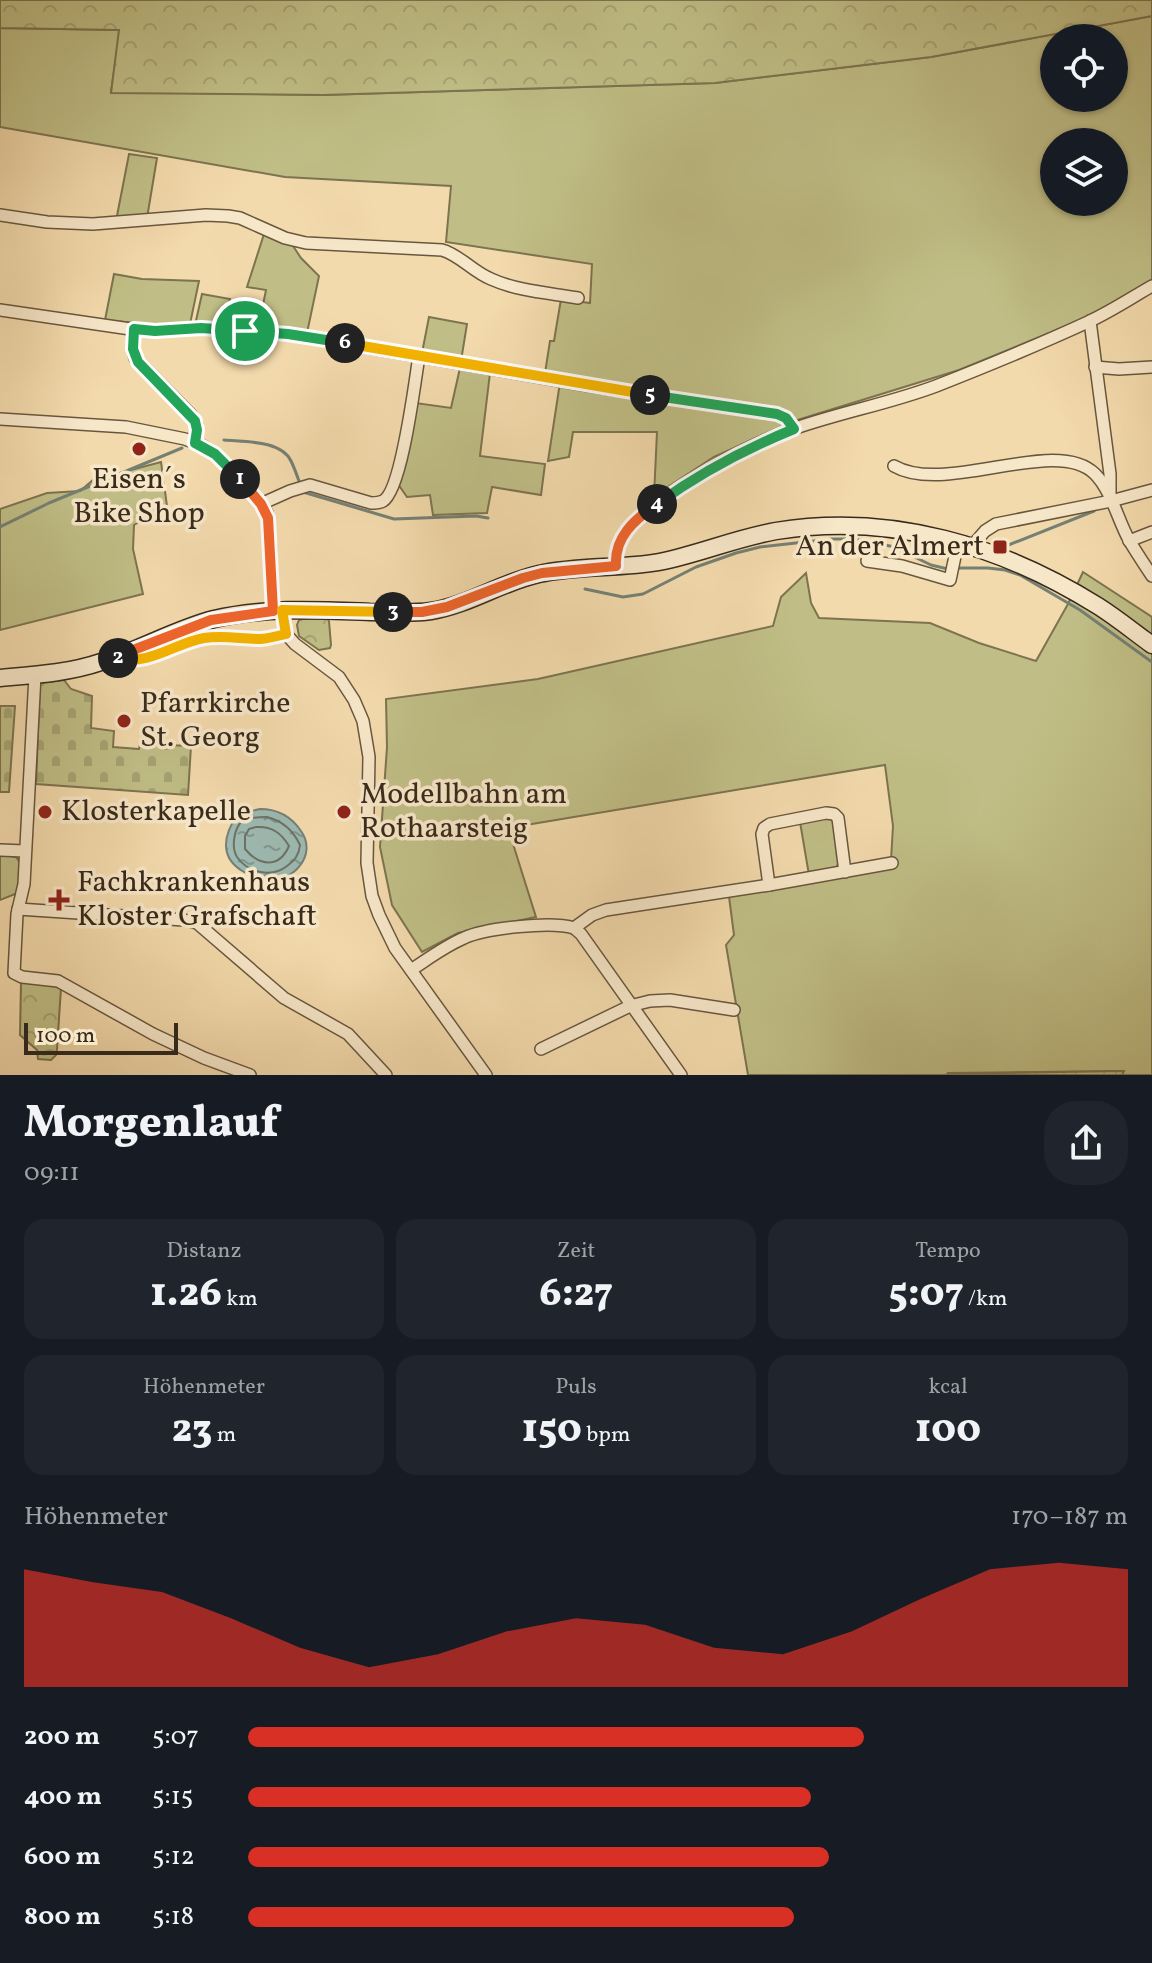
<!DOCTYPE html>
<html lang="de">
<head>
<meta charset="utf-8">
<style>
  :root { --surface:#171b24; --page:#20242c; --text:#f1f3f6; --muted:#9ea1a6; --accent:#d93025 }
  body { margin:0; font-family:Vollkorn,serif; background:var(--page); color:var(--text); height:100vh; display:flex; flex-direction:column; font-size:30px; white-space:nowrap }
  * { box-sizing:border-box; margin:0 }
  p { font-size:26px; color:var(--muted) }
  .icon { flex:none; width:44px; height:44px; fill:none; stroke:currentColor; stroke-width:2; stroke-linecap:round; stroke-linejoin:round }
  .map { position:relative; height:1075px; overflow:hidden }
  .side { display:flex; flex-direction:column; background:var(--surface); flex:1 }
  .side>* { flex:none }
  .fabs { position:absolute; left:1040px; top:24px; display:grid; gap:16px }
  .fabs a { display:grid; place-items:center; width:88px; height:88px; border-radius:50%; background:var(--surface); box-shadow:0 2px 6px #0004; font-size:40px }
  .scale { position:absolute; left:24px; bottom:20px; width:154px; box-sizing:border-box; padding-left:8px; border:4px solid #392b1b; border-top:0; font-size:22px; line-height:28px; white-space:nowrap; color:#392b1b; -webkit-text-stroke:6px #f7e7c9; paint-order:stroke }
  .pin { position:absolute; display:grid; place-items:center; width:68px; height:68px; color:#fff; margin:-34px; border:4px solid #fff; border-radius:50%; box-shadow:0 2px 8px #0007 }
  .km { position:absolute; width:40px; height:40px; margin:-20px; border-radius:50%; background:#222; color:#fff; font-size:22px; line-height:40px; text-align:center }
  .round { display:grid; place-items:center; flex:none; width:84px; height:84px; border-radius:32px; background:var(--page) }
  .summary { display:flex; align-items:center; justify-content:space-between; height:136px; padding:0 24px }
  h1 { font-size:44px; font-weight:800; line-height:60px }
  .figures { display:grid; grid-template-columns:repeat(3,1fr); gap:12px; height:136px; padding:8px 24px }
  .figures div { display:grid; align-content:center; border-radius:20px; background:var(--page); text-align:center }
  .figures b { font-size:40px; font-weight:800 }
  .figures small { font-size:22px; font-weight:400 }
  .figures p { font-size:22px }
  .chart { height:224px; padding:16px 24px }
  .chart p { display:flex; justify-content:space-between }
  .chart svg { width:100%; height:144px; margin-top:8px; fill:var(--accent); opacity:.7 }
  ul { padding:0 24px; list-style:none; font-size:26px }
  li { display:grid; grid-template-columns:128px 96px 1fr; align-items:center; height:60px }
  li i { height:20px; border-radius:10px; background:var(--accent) }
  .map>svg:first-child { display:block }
  .green { fill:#c0be86; stroke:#7c7450; stroke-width:2; fill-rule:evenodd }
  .forest { fill:url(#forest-crowns); stroke:#7c7450; stroke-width:2 }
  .cemetery { fill:url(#cemetery-stones); stroke:#7c7450; stroke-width:2 }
  .water { fill:url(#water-ripples); stroke:#758075; stroke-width:2 }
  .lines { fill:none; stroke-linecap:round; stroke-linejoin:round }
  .shore { stroke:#6b7266; stroke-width:2 }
  .stream { stroke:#758075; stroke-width:3 }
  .street-casing { stroke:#68573f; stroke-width:14 }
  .secondary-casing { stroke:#392b1b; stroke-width:19 }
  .street { stroke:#f7e7c9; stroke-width:11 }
  .secondary { stroke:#f7e7c9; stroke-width:16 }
  .split-1-casing { stroke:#fff; stroke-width:16 }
  .split-2-casing { stroke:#fff; stroke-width:16 }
  .split-3-casing { stroke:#fff; stroke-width:16 }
  .split-4-casing { stroke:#fff; stroke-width:16 }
  .split-5-casing { stroke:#fff; stroke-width:16 }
  .split-6-casing { stroke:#fff; stroke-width:16 }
  .split-7-casing { stroke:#fff; stroke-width:16 }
  .split-1 { stroke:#22a559; stroke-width:10 }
  .split-2 { stroke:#f0652b; stroke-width:10 }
  .split-3 { stroke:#f5b400; stroke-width:10 }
  .split-4 { stroke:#f0652b; stroke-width:10 }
  .split-5 { stroke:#22a559; stroke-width:10 }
  .split-6 { stroke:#f5b400; stroke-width:10 }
  .split-7 { stroke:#22a559; stroke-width:10 }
  .poi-dot { fill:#8f2418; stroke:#f7e7c9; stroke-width:3 }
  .labels { text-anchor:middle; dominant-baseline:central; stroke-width:7; stroke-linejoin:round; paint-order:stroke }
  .poi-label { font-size:30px; fill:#392b1b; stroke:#f7e7c9; text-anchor:start }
</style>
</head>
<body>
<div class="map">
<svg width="1152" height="1075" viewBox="0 0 1152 1075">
  <defs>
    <pattern id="forest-crowns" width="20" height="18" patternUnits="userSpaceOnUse" patternTransform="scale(2)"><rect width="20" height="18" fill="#c0be86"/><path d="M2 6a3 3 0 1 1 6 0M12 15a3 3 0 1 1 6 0" fill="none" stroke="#a6a373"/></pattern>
    <pattern id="cemetery-stones" width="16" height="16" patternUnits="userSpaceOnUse" patternTransform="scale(2)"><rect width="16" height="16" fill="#c0be86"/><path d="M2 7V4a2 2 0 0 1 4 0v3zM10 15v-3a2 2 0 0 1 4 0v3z" fill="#a6a373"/></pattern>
    <pattern id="water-ripples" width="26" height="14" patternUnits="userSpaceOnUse" patternTransform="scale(2)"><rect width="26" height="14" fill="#9db9b1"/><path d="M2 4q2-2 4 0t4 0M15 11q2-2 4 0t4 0" fill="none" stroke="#81978f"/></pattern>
  </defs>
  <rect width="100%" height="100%" fill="#f3daac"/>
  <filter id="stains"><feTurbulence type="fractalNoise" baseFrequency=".0025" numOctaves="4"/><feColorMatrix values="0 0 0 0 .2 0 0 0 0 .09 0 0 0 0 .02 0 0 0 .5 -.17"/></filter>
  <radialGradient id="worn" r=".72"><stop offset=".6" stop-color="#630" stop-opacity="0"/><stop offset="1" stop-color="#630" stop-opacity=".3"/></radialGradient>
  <g class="green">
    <path d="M1152,16V280L1088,317L959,370L791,422L714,457L654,496L657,432H573L569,457L548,461L561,376L545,373L550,341H554L561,299L590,303L592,264L446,242L451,186L285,177L0,127V28L120,30L111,92L323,95L715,83L931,57ZM1054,38H1114V98H1054ZM1054,142H1114V202H1054Z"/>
    <path d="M129,154L157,158L147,218L116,221Z"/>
    <path d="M264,234L291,243L301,258L319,276L307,333L258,329L266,290L247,287Z"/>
    <path d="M114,274L142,279L199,281L190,324L155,325L105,320Z"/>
    <path d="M202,294L230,299L225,326L195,325Z"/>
    <path d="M429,317L467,324L461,361L422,353Z"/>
    <path d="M460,368L490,373L480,456L545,464L541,495L492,487L487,513L433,515L430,495L407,497L398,484L416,403L451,408Z"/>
    <path d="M161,462L167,506L134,525L133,549L143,594L0,630V509L47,493L80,491L93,480Z"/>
    <path d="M1083,572L1152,617V1075H1122L1123,1071L948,1073L947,1075H748L726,945L734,935L728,889L809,875L800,822L827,817L835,822L839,861L836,869L891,860L893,826L885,765L508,828L536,917L458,933L422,952L392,905L380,847L387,747L386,699L538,679L773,626L781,597L806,573L811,603L819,618L930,623L979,643L1036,661L1068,604Z"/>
    <path d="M0,854L16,857L21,864L19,895L15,894L0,900Z"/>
  </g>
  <g class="forest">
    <path d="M0,0H1152V16L931,57L715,83L323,95L111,93L119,30L0,28Z"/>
    <path d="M326,617L329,621L331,645L330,648L319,650L299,636L297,625L299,620L303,619Z"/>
    <path d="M21,983C36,983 48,982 61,988L57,1049L56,1055L51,1060L38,1059L37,1050L20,1035Z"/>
    <path d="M1124,1071L1122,1075H947V1074Z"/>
  </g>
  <g class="cemetery">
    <path d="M64,680L71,689L92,696L91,728L114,731L113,747L139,749L140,744L191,746L188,795L36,784L40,683Z"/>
    <path d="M0,706H15L9,792H0Z"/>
  </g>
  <path class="water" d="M260,809C278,809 291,816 301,831C318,855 293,882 267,881C259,881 252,877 244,872C219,858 223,835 238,814Z"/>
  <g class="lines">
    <g class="shore">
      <path d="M267,817C283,821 293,830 300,845C299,855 295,860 287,866C272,878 248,873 237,857C231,847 234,829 242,821C248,817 260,817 267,817Z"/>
      <path d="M256,827C272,826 281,833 289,846C279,869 259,866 245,849V836L249,829Z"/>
    </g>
    <g class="stream">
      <path d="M224,440C244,442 281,440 291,461C296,471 299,482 303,492L394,519L476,516L488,518"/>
      <path d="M0,527L49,503L182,448"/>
      <path d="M1006,546L1094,511"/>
      <path d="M955,568H988L1005,570L1020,575L1080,610L1152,662"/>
      <path d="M585,589L623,597L643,594L696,567L736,553L760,547L832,539H853L881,544L894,547L931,565L948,569"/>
    </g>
    <defs>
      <g id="street">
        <path d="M0,215L47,222L93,224L206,215L228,216L240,218L285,238L306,243L442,250C460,255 473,272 491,279C517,291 550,293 578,298"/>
        <path d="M0,310L144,331L201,328L288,334L584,385L777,414L786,418L794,429"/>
        <path d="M1090,321L1110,474V496"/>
        <path d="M134,329L133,349L135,358L191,415L197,425L195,443"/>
        <path d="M1095,367L1119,369L1152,367"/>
        <path d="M0,419L126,427L185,439L203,446L215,454L245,484L267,513L270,543L273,611"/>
        <path d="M894,466C946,496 1056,435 1095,474C1111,490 1118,520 1129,540C1136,552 1144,564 1152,576"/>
        <path d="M261,504L290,491L310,485L371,503C375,503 379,503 383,501C402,490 415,380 419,356"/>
        <path d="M1129,541L1152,532"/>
        <path d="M972,546L985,531L996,524L1111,501L1152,490"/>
        <path d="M867,561L902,566L950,580L958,542"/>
        <path d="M616,566C614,532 642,514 667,496C707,469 750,444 796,428C842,412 891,403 936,386C987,366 1038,345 1088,322C1110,312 1131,298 1152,286"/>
        <path d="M282,610L286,634L295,644L339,677L354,700L363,721L369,757L367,863L372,896L379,915L395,948L486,1075"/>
        <path d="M116,658C146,666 170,646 199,639C220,634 241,639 262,639C270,638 278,636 286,634"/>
        <path d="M35,675L24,884L17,914L14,973L22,977L58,981L153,1034L204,1058L250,1075"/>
        <path d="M0,850L25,851"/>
        <path d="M769,885L762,834L764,828L770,824L826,813L834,814L838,818L845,872"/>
        <path d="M18,909L184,920L197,923L284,998L348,1034L386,1075"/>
        <path d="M574,928L581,934L681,1075"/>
        <path d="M411,970C428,959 445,946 464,938C486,928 551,921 574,928L592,915L606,910L769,885L892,863"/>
        <path d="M541,1049L630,1006L650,1001L670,1000L734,1010"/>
      </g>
      <path id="secondary" d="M0,678C34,675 69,673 101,662C140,650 175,629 214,619C266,607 318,610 370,612C390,612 411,614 431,611C469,605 502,582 539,574C578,565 620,569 659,562C699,554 736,538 776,531C891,512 1002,546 1098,606C1117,618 1134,632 1152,645"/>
    </defs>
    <use href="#street" class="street-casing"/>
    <use href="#secondary" class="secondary-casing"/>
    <use href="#street" class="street"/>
    <use href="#secondary" class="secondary"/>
  </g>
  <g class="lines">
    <defs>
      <path id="split-1" d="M240,479L215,454L195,443L197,430L195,421L138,362L133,349L134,329L155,331L201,328L245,331"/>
      <path id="split-2" d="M118,658L115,657L211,620L273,611L268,518L261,504L240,479"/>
      <path id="split-3" d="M118,658C149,666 175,643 204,638C223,635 242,639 261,639C270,638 278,636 286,634L282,610L393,612"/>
      <path id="split-4" d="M393,612H422L447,607L523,578L542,573L616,566C614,537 635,519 657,504"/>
      <path id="split-5" d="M650,395L777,414L786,418L794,429C745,449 700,473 657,504"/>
      <path id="split-6" d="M345,343L650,395"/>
      <path id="split-7" d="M245,331L288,334L345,343"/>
    </defs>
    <use href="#split-1" class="split-1-casing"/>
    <use href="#split-2" class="split-2-casing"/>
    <use href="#split-3" class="split-3-casing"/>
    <use href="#split-4" class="split-4-casing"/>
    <use href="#split-5" class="split-5-casing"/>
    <use href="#split-6" class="split-6-casing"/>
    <use href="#split-7" class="split-7-casing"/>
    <use href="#split-1" class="split-1"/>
    <use href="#split-2" class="split-2"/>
    <use href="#split-3" class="split-3"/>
    <use href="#split-4" class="split-4"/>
    <use href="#split-5" class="split-5"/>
    <use href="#split-6" class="split-6"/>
    <use href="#split-7" class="split-7"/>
  </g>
  <g class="poi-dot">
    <circle cx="139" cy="449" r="8"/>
    <rect x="992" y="539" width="16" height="16" rx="4"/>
    <circle cx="124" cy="721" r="8"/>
    <circle cx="45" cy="812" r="8"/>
    <circle cx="344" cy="812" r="8"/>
    <path d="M55 888h8v8h8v8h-8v8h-8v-8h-8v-8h8z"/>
  </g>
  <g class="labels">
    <g class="poi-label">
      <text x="139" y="480" text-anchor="middle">Eisen´s<tspan x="139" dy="34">Bike Shop</tspan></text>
      <text x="984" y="547" text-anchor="end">An der Almert</text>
      <text x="140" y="704">Pfarrkirche<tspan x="140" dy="34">St. Georg</tspan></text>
      <text x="360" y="795">Modellbahn am<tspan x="360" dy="34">Rothaarsteig</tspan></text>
      <text x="61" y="812">Klosterkapelle</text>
      <text x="77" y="883">Fachkrankenhaus<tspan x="77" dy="34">Kloster Grafschaft</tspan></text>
    </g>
  </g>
  <rect width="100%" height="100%" filter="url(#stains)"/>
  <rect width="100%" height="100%" fill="url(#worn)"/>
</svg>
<div class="fabs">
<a><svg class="icon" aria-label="locate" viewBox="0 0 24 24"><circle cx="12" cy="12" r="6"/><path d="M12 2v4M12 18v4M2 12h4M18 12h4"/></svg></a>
<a><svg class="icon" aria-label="layers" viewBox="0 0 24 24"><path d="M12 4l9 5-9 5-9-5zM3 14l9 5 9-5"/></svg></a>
</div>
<div class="scale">100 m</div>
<div class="pin" style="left:245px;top:331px;background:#1e9e55"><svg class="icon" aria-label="arrive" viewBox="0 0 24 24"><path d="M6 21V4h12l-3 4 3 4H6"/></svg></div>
<b class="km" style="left:240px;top:479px">1</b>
<b class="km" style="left:118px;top:658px">2</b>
<b class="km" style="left:393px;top:612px">3</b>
<b class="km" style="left:657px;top:504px">4</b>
<b class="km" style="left:650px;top:395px">5</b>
<b class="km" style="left:345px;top:343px">6</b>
</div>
<section class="side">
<div class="summary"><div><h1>Morgenlauf</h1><p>09:11</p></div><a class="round"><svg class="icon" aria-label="share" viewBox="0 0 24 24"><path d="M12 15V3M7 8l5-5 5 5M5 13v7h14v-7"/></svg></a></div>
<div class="figures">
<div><p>Distanz</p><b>1.26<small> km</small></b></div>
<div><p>Zeit</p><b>6:27</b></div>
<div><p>Tempo</p><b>5:07<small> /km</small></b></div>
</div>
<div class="figures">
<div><p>Höhenmeter</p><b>23<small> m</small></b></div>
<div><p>Puls</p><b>150<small> bpm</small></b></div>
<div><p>kcal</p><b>100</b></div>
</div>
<div class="chart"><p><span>Höhenmeter</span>170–187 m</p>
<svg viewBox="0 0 160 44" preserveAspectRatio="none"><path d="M0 44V8L10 12L20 15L30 23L40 32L50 38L60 34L70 27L80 23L90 25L100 32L110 34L120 27L130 17L140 8L150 6L160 8V44z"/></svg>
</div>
<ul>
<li><b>200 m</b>5:07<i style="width:70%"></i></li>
<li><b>400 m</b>5:15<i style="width:64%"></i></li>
<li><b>600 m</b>5:12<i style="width:66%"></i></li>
<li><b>800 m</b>5:18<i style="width:62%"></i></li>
</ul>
</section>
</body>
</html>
